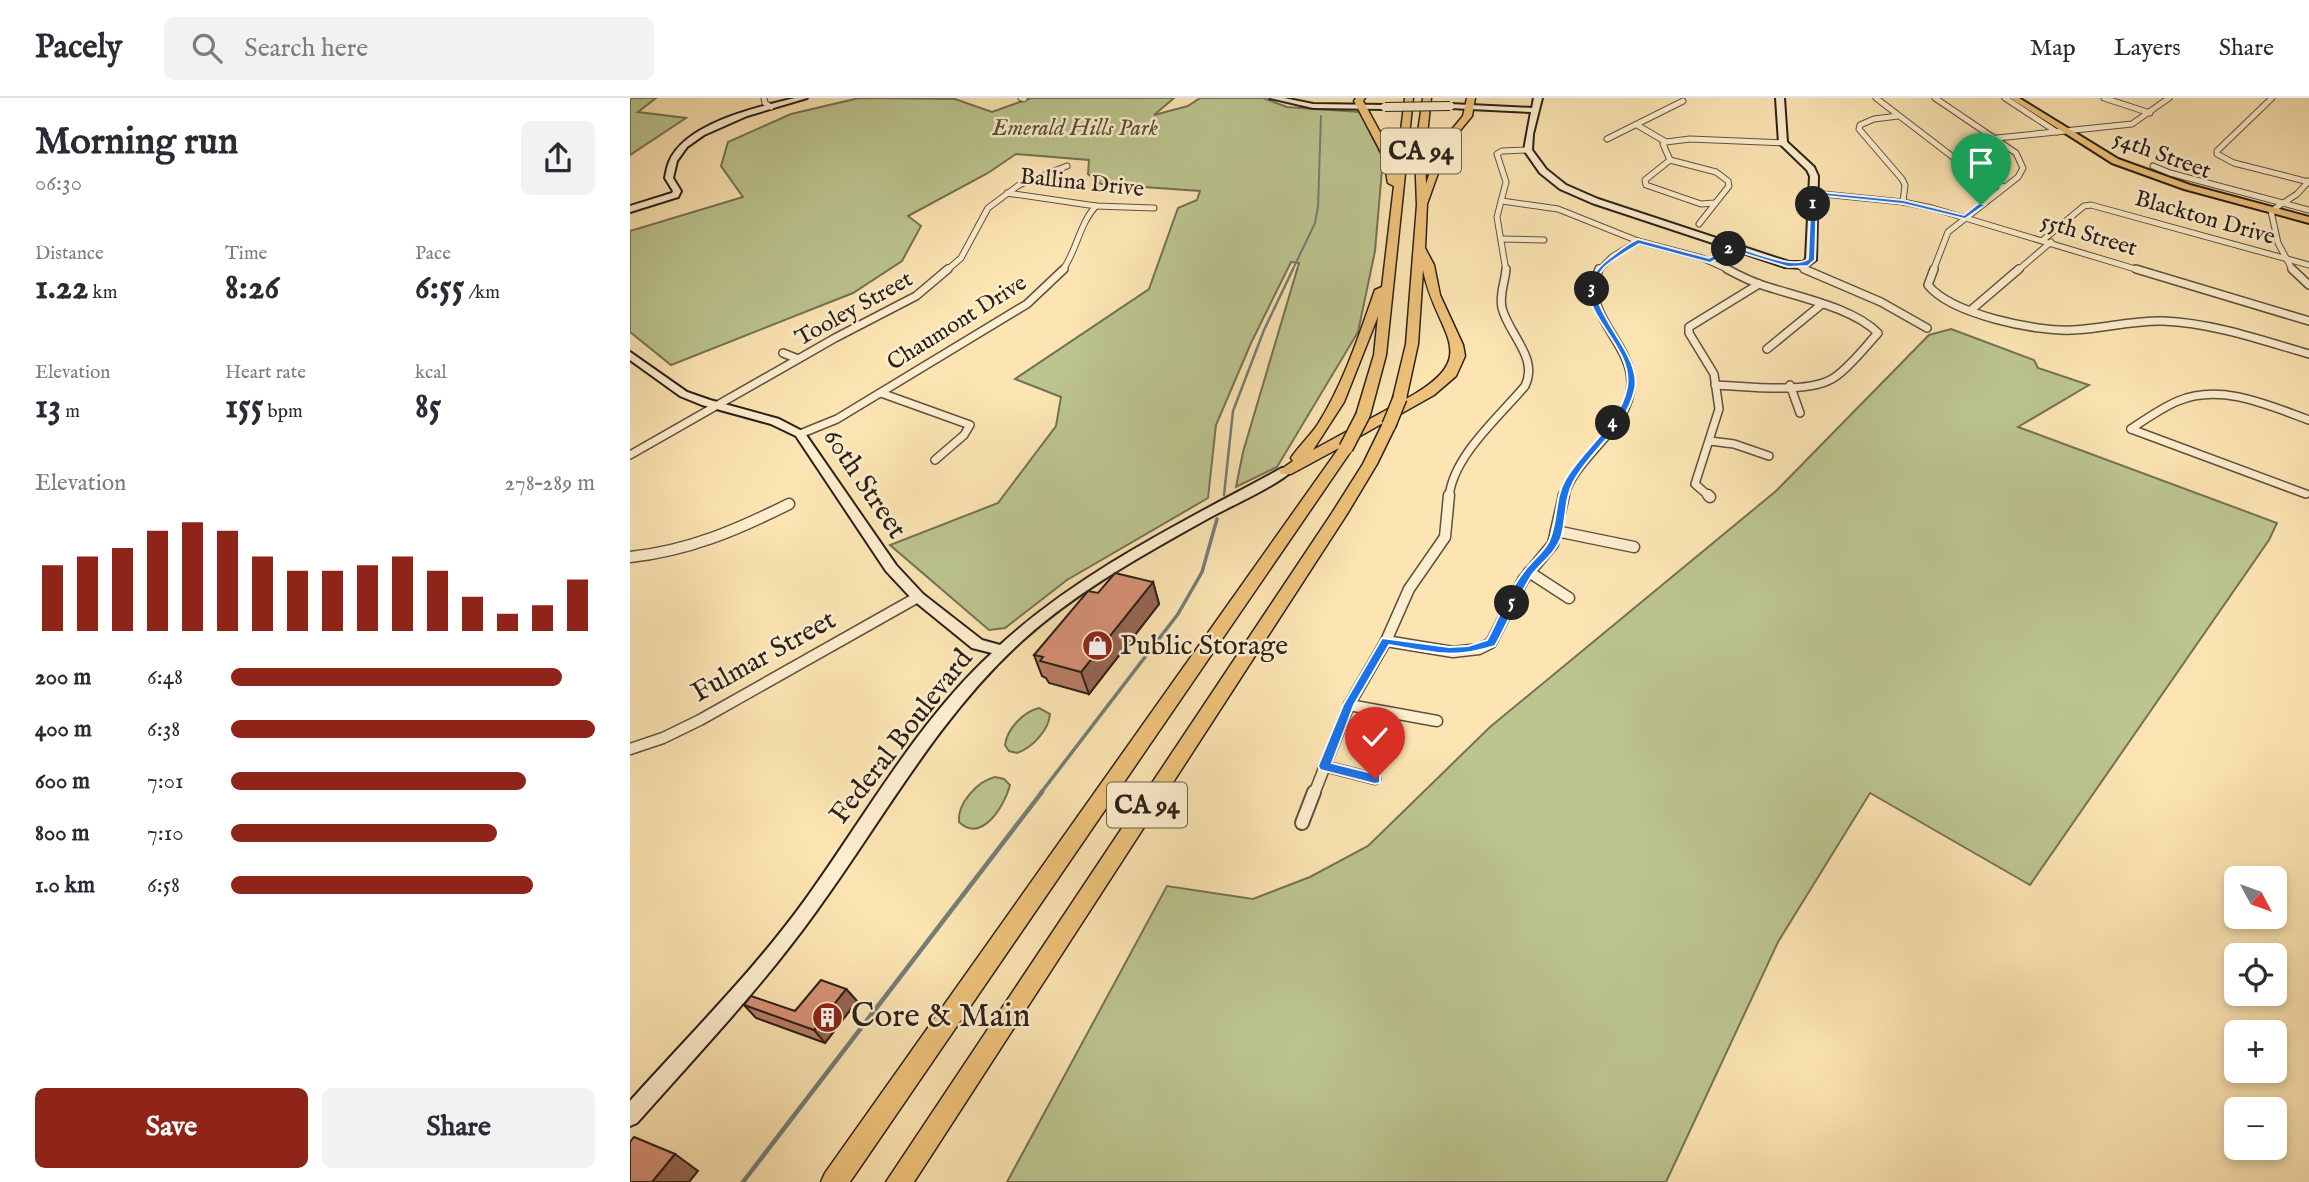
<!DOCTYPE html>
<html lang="en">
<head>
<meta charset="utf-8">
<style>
  :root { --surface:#fff; --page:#f2f2f3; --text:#2b2b33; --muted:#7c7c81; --line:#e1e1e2; --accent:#8f2418 }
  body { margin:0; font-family:"IM FELL English",serif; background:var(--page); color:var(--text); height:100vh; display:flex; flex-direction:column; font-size:26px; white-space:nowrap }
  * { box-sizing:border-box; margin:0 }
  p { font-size:23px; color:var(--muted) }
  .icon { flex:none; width:38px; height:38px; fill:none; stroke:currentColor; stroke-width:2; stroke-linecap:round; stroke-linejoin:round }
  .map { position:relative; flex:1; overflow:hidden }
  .side { display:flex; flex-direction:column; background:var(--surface); width:630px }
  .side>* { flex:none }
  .needle { width:46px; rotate:131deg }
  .tools { position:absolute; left:1594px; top:768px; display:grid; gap:14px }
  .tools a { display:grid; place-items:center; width:63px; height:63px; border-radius:10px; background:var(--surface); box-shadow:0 4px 10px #0003; font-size:35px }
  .pin { position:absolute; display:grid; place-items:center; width:60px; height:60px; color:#fff; margin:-72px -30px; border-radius:50% 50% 50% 0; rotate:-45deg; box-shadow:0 0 7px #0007 }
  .pin .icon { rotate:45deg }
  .km { position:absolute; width:35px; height:35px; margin:-18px; border-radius:50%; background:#222; color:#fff; font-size:19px; line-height:35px; text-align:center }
  .round { display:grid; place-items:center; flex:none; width:74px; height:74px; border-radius:10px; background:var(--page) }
  .summary { display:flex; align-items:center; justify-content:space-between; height:119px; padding:0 35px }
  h1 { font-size:38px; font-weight:700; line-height:52px }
  .metrics { display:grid; grid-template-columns:repeat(3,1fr); gap:10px; height:119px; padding:7px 35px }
  .metrics div { display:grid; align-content:center }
  .metrics b { font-size:35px; font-weight:700 }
  .metrics small { font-size:19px; font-weight:400 }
  .metrics p { font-size:19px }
  .chart { height:196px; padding:14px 35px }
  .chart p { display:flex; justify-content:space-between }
  .chart svg { width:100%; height:126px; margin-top:7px; stroke:var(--accent); stroke-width:6 }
  .button { display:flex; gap:14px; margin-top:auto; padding:14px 35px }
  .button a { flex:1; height:80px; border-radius:10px; background:var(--accent); color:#fff; font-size:28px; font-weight:700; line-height:80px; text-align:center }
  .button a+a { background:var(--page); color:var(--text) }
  ul { padding:0 35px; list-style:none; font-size:23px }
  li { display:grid; grid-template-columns:112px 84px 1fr; align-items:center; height:52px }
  li i { height:18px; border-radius:9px; background:var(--accent) }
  header { display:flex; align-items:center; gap:42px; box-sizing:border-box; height:98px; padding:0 35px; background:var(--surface); border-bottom:2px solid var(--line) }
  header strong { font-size:33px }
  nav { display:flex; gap:38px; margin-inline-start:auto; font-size:24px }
  .search { width:490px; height:63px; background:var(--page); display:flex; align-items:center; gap:18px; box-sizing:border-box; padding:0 24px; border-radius:10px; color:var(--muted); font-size:26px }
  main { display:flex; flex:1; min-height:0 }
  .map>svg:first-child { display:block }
  .green { fill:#bcc58f; stroke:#747254; stroke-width:2 }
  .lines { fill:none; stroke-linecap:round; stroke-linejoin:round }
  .stream-far3 { stroke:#737e78; stroke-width:2 }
  .stream-far2 { stroke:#737e78; stroke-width:2.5 }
  .stream-far1 { stroke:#737e78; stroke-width:3.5 }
  .stream { stroke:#737e78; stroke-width:4.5 }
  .street-far3-casing { stroke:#5f5140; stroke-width:7 }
  .street-far2-casing { stroke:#5f5140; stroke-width:10 }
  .street-far1-casing { stroke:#5f5140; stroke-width:13 }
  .street-casing { stroke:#5f5140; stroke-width:16 }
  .secondary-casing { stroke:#2b2019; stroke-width:4 }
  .primary-casing { stroke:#2b2019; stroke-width:4 }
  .highway-casing { stroke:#2b2019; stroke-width:3 }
  .street-far3 { stroke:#fdeece; stroke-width:5 }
  .street-far2 { stroke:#fdeece; stroke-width:7 }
  .street-far1 { stroke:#fdeece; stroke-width:10 }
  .street { stroke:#fdeece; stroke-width:12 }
  .secondary { fill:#fdeece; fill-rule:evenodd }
  .primary { fill:#eec27a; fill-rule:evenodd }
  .highway { fill:#eec27a; fill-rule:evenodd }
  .secondary-bridge-casing { stroke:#2b2019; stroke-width:10; stroke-linecap:butt }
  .highway-bridge-casing { stroke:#2b2019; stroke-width:16; stroke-linecap:butt }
  .secondary-bridge { stroke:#fdeece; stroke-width:8 }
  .highway-bridge { stroke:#eec27a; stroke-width:13 }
  .wall { fill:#b97d66; stroke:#2b2019; stroke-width:2 }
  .shaded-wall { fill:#966653; stroke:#2b2019; stroke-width:2 }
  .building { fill:#d79177; stroke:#2b2019; stroke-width:2 }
  .route { fill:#1a73e8; stroke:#fff; stroke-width:2 }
  .labels { text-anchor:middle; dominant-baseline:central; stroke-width:5; stroke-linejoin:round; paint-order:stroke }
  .far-park-label { font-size:23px; font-style:italic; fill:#56523c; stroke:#fdeece }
  .far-street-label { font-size:23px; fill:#2b2019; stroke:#fdeece }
  .shield { fill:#fdeece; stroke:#6a5e4f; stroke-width:2 }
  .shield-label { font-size:26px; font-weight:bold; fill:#2b2019 }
  .street-label { font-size:28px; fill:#2b2019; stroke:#fdeece }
  .poi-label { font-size:28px; fill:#2b2019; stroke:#fdeece; text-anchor:start }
  .near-poi-label { font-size:33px; fill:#2b2019; stroke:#fdeece; text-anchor:start }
</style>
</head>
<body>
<header>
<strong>Pacely</strong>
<div class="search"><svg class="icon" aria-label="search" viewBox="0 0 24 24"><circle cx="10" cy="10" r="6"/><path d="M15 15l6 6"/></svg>Search here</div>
<nav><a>Map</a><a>Layers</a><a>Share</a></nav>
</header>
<main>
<section class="side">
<div class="summary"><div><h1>Morning run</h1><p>06:30</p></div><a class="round"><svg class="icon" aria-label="share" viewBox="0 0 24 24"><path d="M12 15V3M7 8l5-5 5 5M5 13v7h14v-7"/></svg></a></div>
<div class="metrics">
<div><p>Distance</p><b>1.22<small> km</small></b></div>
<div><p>Time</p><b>8:26</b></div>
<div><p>Pace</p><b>6:55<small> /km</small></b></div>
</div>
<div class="metrics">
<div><p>Elevation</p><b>13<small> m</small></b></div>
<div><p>Heart rate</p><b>155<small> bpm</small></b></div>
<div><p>kcal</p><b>85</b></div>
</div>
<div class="chart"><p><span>Elevation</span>278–289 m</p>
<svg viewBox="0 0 160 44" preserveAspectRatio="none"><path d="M5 44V21M15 44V18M25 44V15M35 44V9M45 44V6M55 44V9M65 44V18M75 44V23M85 44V23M95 44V21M105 44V18M115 44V23M125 44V32M135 44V38M145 44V35M155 44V26"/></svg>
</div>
<ul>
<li><b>200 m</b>6:48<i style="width:91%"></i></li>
<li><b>400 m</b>6:38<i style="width:100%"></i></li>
<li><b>600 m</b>7:01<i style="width:81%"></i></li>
<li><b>800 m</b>7:10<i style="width:73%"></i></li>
<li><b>1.0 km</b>6:58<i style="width:83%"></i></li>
</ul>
<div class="button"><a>Save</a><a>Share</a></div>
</section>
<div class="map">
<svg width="1679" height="1084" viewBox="0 0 1679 1084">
  <rect width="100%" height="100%" fill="#fce5b3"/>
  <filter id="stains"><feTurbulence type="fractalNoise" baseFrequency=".00286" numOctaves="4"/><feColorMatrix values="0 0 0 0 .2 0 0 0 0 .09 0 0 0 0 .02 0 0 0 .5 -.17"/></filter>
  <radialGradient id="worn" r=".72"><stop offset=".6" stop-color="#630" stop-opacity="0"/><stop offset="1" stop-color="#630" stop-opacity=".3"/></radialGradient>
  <g class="green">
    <path d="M0,0H26L8,14L56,20L0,57Z"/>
    <path d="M229,0L325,1L362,14L401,0H544L524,17L558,8L570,0H633L657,9L730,14L753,60L745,153L728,234L647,369L606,389L613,354L669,165L661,164L621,245L586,327L578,400L437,482L375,530L359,532L260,447L368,405L426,328L431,299L385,281L519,191L548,110L567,102L570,93L471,86L458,76L459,62L386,56L358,75L278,118L291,128L272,163L223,195L41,267L0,234V133L113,99L91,68L98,44L161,16Z"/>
    <path d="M1321,231L1404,262L1408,270L1459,287L1388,329L1647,425L1639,442L1400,787L1240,695L1148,844L1036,1084H377L537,788L623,801L680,779L738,748L860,629L1146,393L1299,237Z"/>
    <path d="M409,610L420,616C419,632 402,650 387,655L379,653L375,647C377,631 393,614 409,610Z"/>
    <path d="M365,679L374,681L380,687C375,707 352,746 329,724C327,705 348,683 365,679Z"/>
  </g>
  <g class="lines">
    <path class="stream-far3" d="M662,173L685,125L688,109L691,18"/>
    <path class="stream-far2" d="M594,397L603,313L634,232L663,171"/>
    <path class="stream-far1" d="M410,696L548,516L572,474L587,421"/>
    <path class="stream" d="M113,1084L412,694"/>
    <defs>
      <g id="street-far3">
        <path d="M134,0L135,5L141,9"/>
        <path d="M391,0L394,1"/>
        <path d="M1246,0L1349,79L1374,89"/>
        <path d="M1375,0L1427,34"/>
        <path d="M1474,0L1520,15"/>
        <path d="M1642,0L1587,53V56L1604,65L1679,84"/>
        <path d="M1268,18L1244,21L1230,27L1229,31L1272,81L1275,87L1273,104"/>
        <path d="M1007,27L1036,44L1033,46L1040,62"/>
        <path d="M1367,40L1502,26L1539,0"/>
        <path d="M977,41L1053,3"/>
        <path d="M1036,44L1060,41L1153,45"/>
        <path d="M1040,62L1086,74L1098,83L1099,88L1069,126"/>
        <path d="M1040,62L1015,82L1016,87L1071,106L1085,105"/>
        <path d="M1523,68L1540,75L1679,112"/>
        <path d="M377,95L466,108L524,110"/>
        <path d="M1183,95L1273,104L1302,110L1512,173"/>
        <path d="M872,103L928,111L1008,143L1072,160L1101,173"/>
        <path d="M872,141L914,142"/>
        <path d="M1413,142L1454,108L1461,107L1679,167"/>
        <path d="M1080,163L1102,150"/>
        <path d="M1169,168L1177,173"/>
        <path d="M316,173L331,160L358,110L389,87L437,68"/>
        <path d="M432,173C447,153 449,126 466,108"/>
        <path d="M876,173L867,119L876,84L867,56L872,53L898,52"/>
        <path d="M968,173L982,159L1008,143"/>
        <path d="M1303,173L1318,134L1388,79L1393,70L1386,55L1305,0"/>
        <path d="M1387,173L1421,144"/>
        <path d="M1663,173L1648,145L1641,113L1667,96L1679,83"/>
      </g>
      <g id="street-far2">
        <path d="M1174,171L1251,204L1297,230"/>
        <path d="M1304,171L1298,187C1321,216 1406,234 1443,232C1473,231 1502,222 1533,223C1583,225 1631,242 1679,256"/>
        <path d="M1506,171L1679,223"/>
        <path d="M1662,171L1679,187"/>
        <path d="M1341,212L1389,171"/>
        <path d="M1137,251L1192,206"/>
        <path d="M153,255L168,261"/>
        <path d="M1085,287C1116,288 1180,297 1205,279C1221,268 1235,249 1248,235C1222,209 1167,199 1132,187C1120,183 1108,177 1097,171"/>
        <path d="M1160,287L1170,315"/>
        <path d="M251,295L340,327L334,337L305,362"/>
        <path d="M1501,331C1516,321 1531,310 1548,303C1591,285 1638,307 1679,322"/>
        <path d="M1501,331L1676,396"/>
        <path d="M170,336L207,321L397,206L434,171"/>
        <path d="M1080,343L1104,346L1139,358"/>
        <path d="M0,357L205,240L286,198L318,171"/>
        <path d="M819,399C823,358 869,319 895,288C909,260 879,237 872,210C869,196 875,185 876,171"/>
        <path d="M934,399C945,357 1001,331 1001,285C1001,242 949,216 969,171"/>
        <path d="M1080,399L1065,386L1089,311L1084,276L1059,235V229L1129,186"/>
      </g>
      <g id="street-far1">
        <path d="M1078,397L1080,399"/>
        <path d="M926,433L1004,449"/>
        <path d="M0,459C58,453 107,432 159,406"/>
        <path d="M899,474L939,500"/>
        <path d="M756,543L823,554L849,551L861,545L893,482L923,446L934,397"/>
        <path d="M719,607L807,623"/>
        <path d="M0,651L33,640L70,622L288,499"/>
        <path d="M694,668L745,681"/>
        <path d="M684,696L719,607L756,543L779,491L815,439L819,397"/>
      </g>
      <path id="street" d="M672,725L684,694"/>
      <g id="secondary">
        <path d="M165,0H177L117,18L74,37L57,49L47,63L43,80L51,93L48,99L0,114V108L42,95L43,93L35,80C36,75 37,69 39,64C55,25 128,9 165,0Z"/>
        <path d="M640,0H654L683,6L755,7L759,9L755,11L683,10Z"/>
        <path d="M904,0H912L903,36L902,52L916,71L936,87L968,101L1159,164H1173L1176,161L1180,78L1177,72L1149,45L1146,0H1154L1157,44L1184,69L1188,78L1186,162L1175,170L1155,169L962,105L930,91L910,75L894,52L901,14L820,10L816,8L820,6L902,10Z"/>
        <path d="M0,254L57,294L80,302L149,321L174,334L266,467L293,496L352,542L370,547C452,472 555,423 652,370H660L662,373C646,388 601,408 579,420C515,456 448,492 393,542C307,620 253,722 185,815C131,890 68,956 7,1025L0,1028V1003C59,937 123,874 175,802C235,719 286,625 362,555L342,550L283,502L256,473L166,338L141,326L72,307L50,298L0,262Z"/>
      </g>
      <path id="primary" d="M1380,0H1389L1488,61L1560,87L1679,119V125L1554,91L1482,65Z"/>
      <path id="highway" d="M726,0H735L733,3L763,58L766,73L775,0H783L756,257L740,317L738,320H728L726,317L744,257L748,218L714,304L683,352L771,304L763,300L776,246L787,107L785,54L793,0H801L795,54L796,86L809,47L833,18L837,0H845L842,18L818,47L797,106L795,150L804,167L810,197L833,247L835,258L826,278L804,297L756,324H764L766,327L747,366L717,416L284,1084H256L702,415L733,366L753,325L716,346L723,350L220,1084H191L195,1075L709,350L661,376H651L649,373L663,363L661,360C669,348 680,338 688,326C714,285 729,237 745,192L752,189L764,88L758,85L753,58L724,3ZM793,172C806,238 856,257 776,301L788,246Z"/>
    </defs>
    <use href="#street-far3" class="street-far3-casing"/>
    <use href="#street-far2" class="street-far2-casing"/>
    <use href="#street-far1" class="street-far1-casing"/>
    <use href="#street" class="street-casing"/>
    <use href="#secondary" class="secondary-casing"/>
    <use href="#primary" class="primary-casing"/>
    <use href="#highway" class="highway-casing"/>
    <use href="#street-far3" class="street-far3"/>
    <use href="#street-far2" class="street-far2"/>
    <use href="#street-far1" class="street-far1"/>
    <use href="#street" class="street"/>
    <use href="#secondary" class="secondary"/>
    <use href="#primary" class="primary"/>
    <use href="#highway" class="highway"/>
    <defs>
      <path id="secondary-bridge" d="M755,9L820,8"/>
      <g id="highway-bridge">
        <path d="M759,327L770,300"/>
        <path d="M716,350L733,317"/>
      </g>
    </defs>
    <use href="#secondary-bridge" class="secondary-bridge-casing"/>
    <use href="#highway-bridge" class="highway-bridge-casing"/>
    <use href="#secondary-bridge" class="secondary-bridge"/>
    <use href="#highway-bridge" class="highway-bridge"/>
  </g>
  <g class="wall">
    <path d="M523,484L529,506L459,596L419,585L416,580L412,578L404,557L468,495Z"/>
    <path d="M216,891L227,903L195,945L126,920L114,907L165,913Z"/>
  </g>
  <g class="shaded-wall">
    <path d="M523,484L529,506L459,596L451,574Z"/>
    <path d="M216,891L227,903L195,945L184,932Z"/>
    <path d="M45,1056L68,1073L59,1084H22Z"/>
  </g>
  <g class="building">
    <path d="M485,475L523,484L451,574L410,563L413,559L404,557L458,493L468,495Z"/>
    <path d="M191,882L216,891L184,932L114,907L121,898L165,913Z"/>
    <path d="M4,1039L45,1056L22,1084H0V1044Z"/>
  </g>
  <path class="route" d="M1181,93L1273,102L1334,117L1349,105L1355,107L1335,121L1273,106L1187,97L1185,162L1178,168L1158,169L1103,152L1080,165L1009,146C998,153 983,161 974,170C943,205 1013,250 1005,291C997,329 962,350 944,383C934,401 937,421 931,440C925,456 912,464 902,477C888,499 878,525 865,548C822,562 802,554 759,547L724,607L702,665L750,677V685L745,686L690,672L688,668L713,607L752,540L819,549L838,548L857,542C869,520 879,491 895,472C903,461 913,455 919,443C928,424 924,401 935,382C953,350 990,327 997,289C1005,238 920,203 981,159C990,152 998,145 1008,141L1079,160L1102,148C1119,152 1164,172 1178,161Z"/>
  <defs>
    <symbol id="shop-disc" viewBox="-11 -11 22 22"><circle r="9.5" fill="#8f2418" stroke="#fdeece"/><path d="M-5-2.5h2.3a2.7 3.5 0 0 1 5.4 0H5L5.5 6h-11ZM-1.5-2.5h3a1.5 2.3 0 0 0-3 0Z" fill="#fff"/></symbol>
    <symbol id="building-disc" viewBox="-11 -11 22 22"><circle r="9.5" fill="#8f2418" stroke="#fdeece"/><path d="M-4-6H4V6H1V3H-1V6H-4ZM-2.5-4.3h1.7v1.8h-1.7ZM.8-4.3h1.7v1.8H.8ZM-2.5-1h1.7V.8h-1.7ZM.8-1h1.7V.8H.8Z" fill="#fff"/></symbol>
  </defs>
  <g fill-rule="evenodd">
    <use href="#shop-disc" x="450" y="530" width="35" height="35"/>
    <use href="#building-disc" x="180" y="902" width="35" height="35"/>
  </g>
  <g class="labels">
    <g class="far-park-label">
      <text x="445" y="30">Emerald Hills Park</text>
    </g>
    <g class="far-street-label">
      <text transform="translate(1532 57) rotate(20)">54th Street</text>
      <text transform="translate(452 85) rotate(6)">Ballina Drive</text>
      <text transform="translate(1575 120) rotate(16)">Blackton Drive</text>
      <text transform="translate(1459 137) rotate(17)">55th Street</text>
      <text transform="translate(224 211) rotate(-29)">Tooley Street</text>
      <text transform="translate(327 225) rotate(-32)">Chaumont Drive</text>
    </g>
    <g class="shield">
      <rect x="751" y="30.5" width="80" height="45" rx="5"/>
      <rect x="477" y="684.5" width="80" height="45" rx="5"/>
    </g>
    <g class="shield-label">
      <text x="791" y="53">CA 94</text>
      <text x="517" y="707">CA 94</text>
    </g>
    <g class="street-label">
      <text transform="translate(234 386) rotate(56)">60th Street</text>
      <text transform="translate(134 559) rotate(-29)">Fulmar Street</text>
      <text transform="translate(272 639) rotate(-52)">Federal Boulevard</text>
    </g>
    <g class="poi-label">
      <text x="490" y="548">Public Storage</text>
    </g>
    <g class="near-poi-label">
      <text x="221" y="919">Core &amp; Main</text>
    </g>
  </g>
  <rect width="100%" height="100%" filter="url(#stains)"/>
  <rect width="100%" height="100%" fill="url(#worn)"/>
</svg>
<div class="tools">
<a><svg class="needle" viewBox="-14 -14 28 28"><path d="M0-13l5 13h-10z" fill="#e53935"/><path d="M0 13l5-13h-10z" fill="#7c7c81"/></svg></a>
<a><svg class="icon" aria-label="locate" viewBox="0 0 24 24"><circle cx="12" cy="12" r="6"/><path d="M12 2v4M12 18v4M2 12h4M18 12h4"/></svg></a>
<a>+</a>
<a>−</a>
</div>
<div class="pin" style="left:1351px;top:107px;background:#1e9e55"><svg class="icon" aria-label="arrive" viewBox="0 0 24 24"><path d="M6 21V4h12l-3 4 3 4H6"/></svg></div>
<div class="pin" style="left:745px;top:681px;background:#d93025"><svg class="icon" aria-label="check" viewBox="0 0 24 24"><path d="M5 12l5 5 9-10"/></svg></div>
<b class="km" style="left:1183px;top:106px">1</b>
<b class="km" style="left:1099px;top:151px">2</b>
<b class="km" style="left:962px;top:191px">3</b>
<b class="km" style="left:983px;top:325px">4</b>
<b class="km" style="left:882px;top:505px">5</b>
</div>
</main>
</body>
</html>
